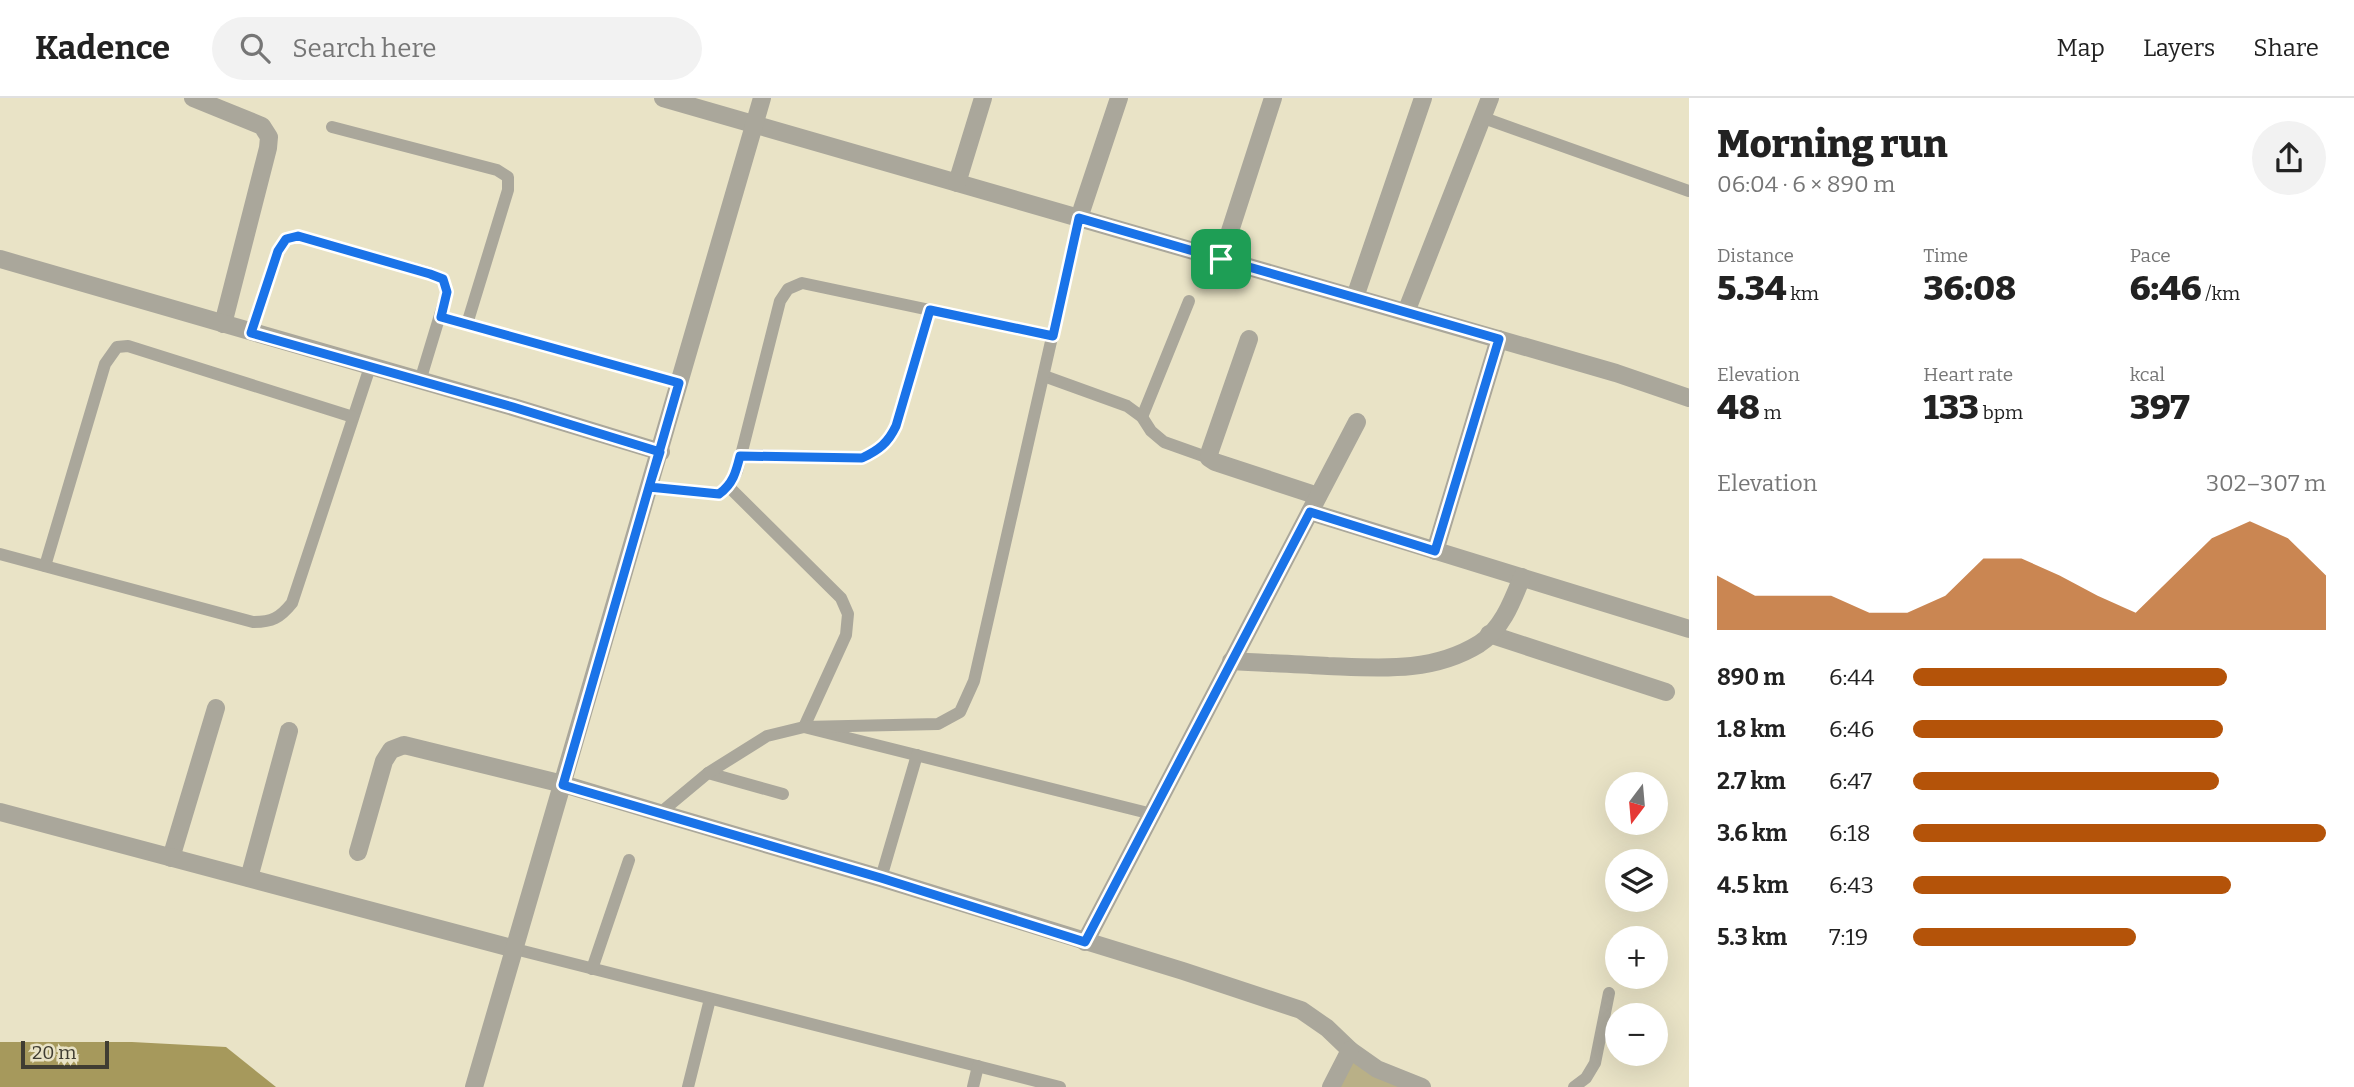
<!DOCTYPE html>
<html lang="en">
<head>
<meta charset="utf-8">
<style>
  :root { --surface:#fff; --page:#f2f2f2; --text:#222; --muted:#767676; --line:#e0e0e0; --accent:#b45309 }
  body { margin:0; font-family:Bitter,serif; background:var(--page); color:var(--text); height:100vh; display:flex; flex-direction:column; font-size:26px; white-space:nowrap }
  * { box-sizing:border-box; margin:0 }
  p { font-size:23px; color:var(--muted) }
  .icon { flex:none; width:38px; height:38px; fill:none; stroke:currentColor; stroke-width:2; stroke-linecap:round; stroke-linejoin:round }
  .map { position:relative; flex:1; overflow:hidden }
  .details { display:flex; flex-direction:column; background:var(--surface); width:665px }
  .details>* { flex:none }
  .needle { width:46px; rotate:196deg }
  .tools { position:absolute; left:1605px; top:674px; display:grid; gap:14px }
  .tools a { display:grid; place-items:center; width:63px; height:63px; border-radius:50%; background:var(--surface); box-shadow:0 7px 28px #0002; font-size:35px }
  .scale { position:absolute; left:21px; bottom:18px; width:88px; box-sizing:border-box; padding-left:7px; border:4px solid #403d32; border-top:0; font-size:19px; line-height:24px; white-space:nowrap; color:#403d32; -webkit-text-stroke:5px #e9e3c6; paint-order:stroke }
  .pin { position:absolute; display:grid; place-items:center; width:60px; height:60px; color:#fff; margin:-30px; border-radius:14px; box-shadow:0 4px 10px #0006 }
  .round { display:grid; place-items:center; flex:none; width:74px; height:74px; border-radius:37px; background:var(--page) }
  .head { display:flex; align-items:center; justify-content:space-between; height:119px; padding:0 28px }
  h1 { font-size:38px; font-weight:800; line-height:52px }
  .stats { display:grid; grid-template-columns:repeat(3,1fr); gap:10px; height:119px; padding:7px 28px }
  .stats div { display:grid; align-content:center }
  .stats b { font-size:35px; font-weight:800 }
  .stats small { font-size:19px; font-weight:400 }
  .stats p { font-size:19px }
  .chart { height:196px; padding:14px 28px }
  .chart p { display:flex; justify-content:space-between }
  .chart svg { width:100%; height:126px; margin-top:7px; fill:var(--accent); opacity:.7 }
  ul { padding:0 28px; list-style:none; font-size:23px }
  li { display:grid; grid-template-columns:112px 84px 1fr; align-items:center; height:52px }
  li i { height:18px; border-radius:9px; background:var(--accent) }
  header { display:flex; align-items:center; gap:42px; box-sizing:border-box; height:98px; padding:0 35px; background:var(--surface); border-bottom:2px solid var(--line) }
  header strong { font-size:33px }
  nav { display:flex; gap:38px; margin-inline-start:auto; font-size:24px }
  .search { width:490px; height:63px; background:var(--page); display:flex; align-items:center; gap:18px; box-sizing:border-box; padding:0 24px; border-radius:38px; color:var(--muted); font-size:26px }
  main { display:flex; flex:1; min-height:0 }
  .map>svg:first-child { display:block }
  .green { fill:#b9b087 }
  .water { fill:#a6995c }
  .lines { fill:none; stroke-linecap:round; stroke-linejoin:round }
  .service { stroke:#aaa79b; stroke-width:12 }
  .minor { stroke:#aaa79b; stroke-width:18 }
  .tertiary { stroke:#aaa79b; stroke-width:18 }
  .route-casing { stroke:#fff; stroke-width:14 }
  .route { stroke:#1a73e8; stroke-width:9 }
</style>
</head>
<body>
<header>
<strong>Kadence</strong>
<div class="search"><svg class="icon" aria-label="search" viewBox="0 0 24 24"><circle cx="10" cy="10" r="6"/><path d="M15 15l6 6"/></svg>Search here</div>
<nav><a>Map</a><a>Layers</a><a>Share</a></nav>
</header>
<main>
<div class="map">
<svg width="1689" height="989" viewBox="0 0 1689 989">
  <rect width="100%" height="100%" fill="#e9e3c6"/>
  <path class="green" d="M1350,952L1422,989H1331Z"/>
  <path class="water" d="M0,944H132L226,949L276,989H0Z"/>
  <g class="lines">
    <g class="service">
      <path d="M1481,19L1689,93"/>
      <path d="M332,29L497,72L508,79V92L467,226"/>
      <path d="M441,219L679,285"/>
      <path d="M251,235L278,153L286,141L297,138L430,175L443,181L447,194L420,283"/>
      <path d="M1044,278L1127,308L1142,319L1151,333L1164,344L1209,360"/>
      <path d="M1142,319L1189,203"/>
      <path d="M740,357L862,360C879,352 888,345 896,328L930,212"/>
      <path d="M649,389L719,396L729,389L737,373L780,203L788,191L802,185L1053,238"/>
      <path d="M729,389L841,500L848,516L846,537L804,629L1152,716"/>
      <path d="M0,456L253,524C272,524 280,520 292,505L370,269"/>
      <path d="M45,468L105,266L117,249L128,248L353,319"/>
      <path d="M708,675L783,696"/>
      <path d="M660,715L708,675L767,638L804,629L938,626L960,614L974,583L1079,120"/>
      <path d="M881,780L917,657"/>
      <path d="M515,851L1060,989"/>
      <path d="M592,871L629,762"/>
      <path d="M688,989L710,901"/>
      <path d="M973,989L978,968"/>
      <path d="M1574,989L1586,980L1595,965L1609,895"/>
    </g>
    <g class="minor">
      <path d="M193,0L262,28L269,39L268,50L223,226"/>
      <path d="M663,0L1616,275L1689,300"/>
      <path d="M957,85L983,0"/>
      <path d="M1079,120L1119,0"/>
      <path d="M1221,161L1273,0"/>
      <path d="M1355,199L1423,0"/>
      <path d="M1406,214L1490,0"/>
      <path d="M1249,241L1210,353L1209,360L1215,364L1318,398"/>
      <path d="M1310,414L1689,531"/>
      <path d="M1435,453L1499,241"/>
      <path d="M1489,536L1666,594"/>
      <path d="M1231,563C1263,565 1296,566 1328,568C1380,570 1432,575 1479,546C1502,531 1512,504 1522,479"/>
      <path d="M358,754L384,663L391,652L404,647L563,686L660,715L881,780L1183,873L1301,912L1327,930L1350,952L1377,971L1422,989"/>
      <path d="M171,760L216,610"/>
      <path d="M249,780L289,633"/>
      <path d="M1085,844L1357,324"/>
      <path d="M1331,989L1350,952"/>
    </g>
    <g class="tertiary">
      <path d="M0,161L513,309L661,354"/>
      <path d="M0,714L515,851"/>
      <path d="M474,989L762,0"/>
    </g>
  </g>
  <g class="lines">
    <defs>
      <path id="route" d="M1221,161L1079,120L1053,238L930,212L896,328C888,345 879,352 862,360L740,358C736,374 733,386 719,396L649,389L660,354L513,309L251,235L278,153L286,141L298,138L430,176L443,181L447,194L441,219L679,285L649,389L563,687L881,780L1085,844L1310,414L1435,453L1499,241L1221,161"/>
    </defs>
    <use href="#route" class="route-casing"/>
    <use href="#route" class="route"/>
  </g>
</svg>
<div class="tools">
<a><svg class="needle" viewBox="-14 -14 28 28"><path d="M0-13l5 13h-10z" fill="#e53935"/><path d="M0 13l5-13h-10z" fill="#767676"/></svg></a>
<a><svg class="icon" aria-label="layers" viewBox="0 0 24 24"><path d="M12 4l9 5-9 5-9-5zM3 14l9 5 9-5"/></svg></a>
<a>+</a>
<a>−</a>
</div>
<div class="scale">20 m</div>
<div class="pin" style="left:1221px;top:161px;background:#1e9e55"><svg class="icon" aria-label="arrive" viewBox="0 0 24 24"><path d="M6 21V4h12l-3 4 3 4H6"/></svg></div>
</div>
<section class="details">
<div class="head"><div><h1>Morning run</h1><p>06:04 · 6 × 890 m</p></div><a class="round"><svg class="icon" aria-label="share" viewBox="0 0 24 24"><path d="M12 15V3M7 8l5-5 5 5M5 13v7h14v-7"/></svg></a></div>
<div class="stats">
<div><p>Distance</p><b>5.34<small> km</small></b></div>
<div><p>Time</p><b>36:08</b></div>
<div><p>Pace</p><b>6:46<small> /km</small></b></div>
</div>
<div class="stats">
<div><p>Elevation</p><b>48<small> m</small></b></div>
<div><p>Heart rate</p><b>133<small> bpm</small></b></div>
<div><p>kcal</p><b>397</b></div>
</div>
<div class="chart"><p><span>Elevation</span>302–307 m</p>
<svg viewBox="0 0 160 44" preserveAspectRatio="none"><path d="M0 44V25L10 32L20 32L30 32L40 38L50 38L60 32L70 19L80 19L90 25L100 32L110 38L120 25L130 12L140 6L150 12L160 25V44z"/></svg>
</div>
<ul>
<li><b>890 m</b>6:44<i style="width:76%"></i></li>
<li><b>1.8 km</b>6:46<i style="width:75%"></i></li>
<li><b>2.7 km</b>6:47<i style="width:74%"></i></li>
<li><b>3.6 km</b>6:18<i style="width:100%"></i></li>
<li><b>4.5 km</b>6:43<i style="width:77%"></i></li>
<li><b>5.3 km</b>7:19<i style="width:54%"></i></li>
</ul>
</section>
</main>
</body>
</html>
